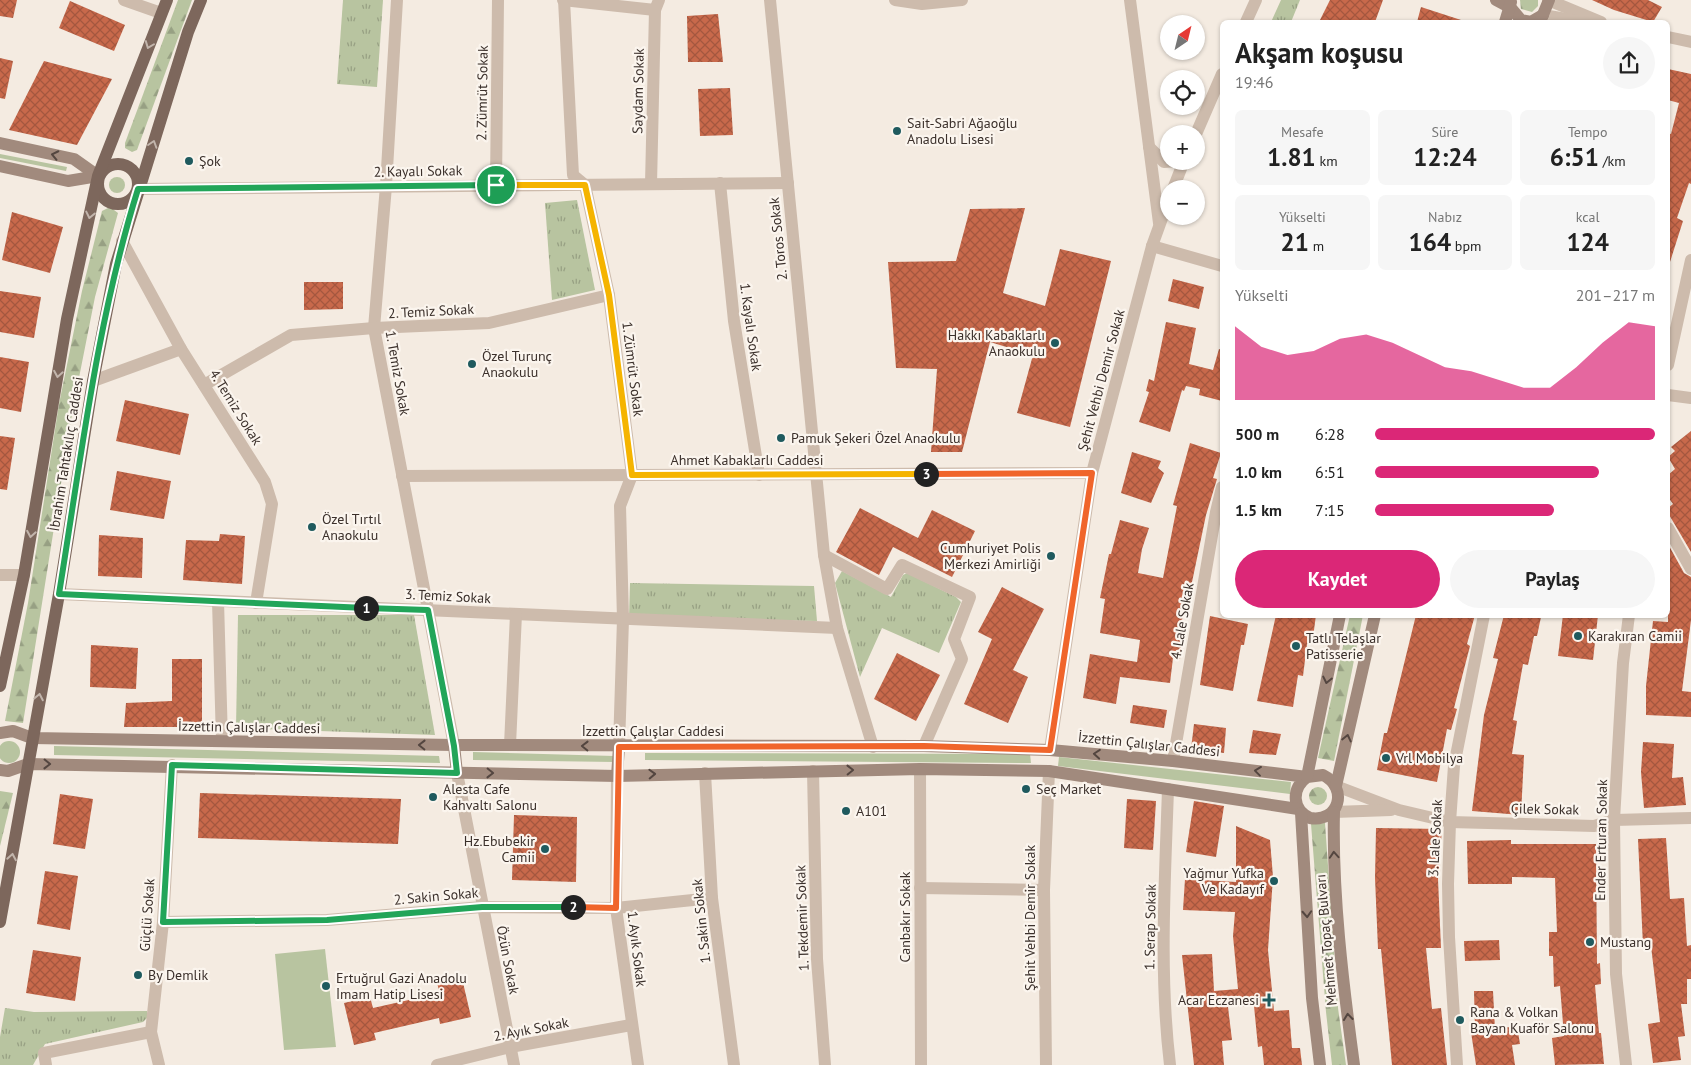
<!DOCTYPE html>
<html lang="tr">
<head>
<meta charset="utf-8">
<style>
  :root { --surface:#fff; --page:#f6f6f6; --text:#222; --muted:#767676; --accent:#db2777 }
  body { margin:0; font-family:"PT Sans",sans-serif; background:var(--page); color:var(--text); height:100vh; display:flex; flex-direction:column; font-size:19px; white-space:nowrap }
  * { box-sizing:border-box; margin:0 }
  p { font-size:16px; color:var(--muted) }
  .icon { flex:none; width:28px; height:28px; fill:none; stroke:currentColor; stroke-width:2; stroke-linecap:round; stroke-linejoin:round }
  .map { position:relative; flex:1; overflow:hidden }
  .side { position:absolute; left:1220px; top:20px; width:450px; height:598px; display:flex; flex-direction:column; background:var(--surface); border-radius:8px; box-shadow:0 1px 4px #0004 }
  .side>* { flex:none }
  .needle { width:32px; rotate:35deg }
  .tools { position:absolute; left:1160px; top:15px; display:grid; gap:10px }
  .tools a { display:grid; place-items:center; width:45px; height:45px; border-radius:50%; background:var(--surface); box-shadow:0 1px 4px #0004; font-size:25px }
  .pin { position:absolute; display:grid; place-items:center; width:42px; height:42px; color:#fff; margin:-21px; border:2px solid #fff; border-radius:50%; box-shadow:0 1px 5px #0007 }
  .km { position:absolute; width:25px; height:25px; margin:-12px; border-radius:50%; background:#222; color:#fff; font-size:14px; line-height:25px; text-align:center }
  .round { display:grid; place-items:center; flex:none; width:52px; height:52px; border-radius:26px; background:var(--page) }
  .headline { display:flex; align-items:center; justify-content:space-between; height:85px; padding:0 15px }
  h1 { font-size:28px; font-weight:800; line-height:38px }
  .figures { display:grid; grid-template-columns:repeat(3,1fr); gap:8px; height:85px; padding:5px 15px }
  .figures div { display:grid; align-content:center; border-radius:8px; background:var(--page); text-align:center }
  .figures b { font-size:25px; font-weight:800 }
  .figures small { font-size:14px; font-weight:400 }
  .figures p { font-size:14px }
  .chart { height:140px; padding:10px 15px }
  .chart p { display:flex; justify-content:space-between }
  .chart svg { width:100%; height:90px; margin-top:5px; fill:var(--accent); opacity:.7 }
  .action { display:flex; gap:10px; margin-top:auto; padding:10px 15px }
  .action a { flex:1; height:58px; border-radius:30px; background:var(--accent); color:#fff; font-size:20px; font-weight:800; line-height:58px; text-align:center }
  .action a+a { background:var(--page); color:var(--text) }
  ul { padding:0 15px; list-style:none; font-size:16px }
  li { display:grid; grid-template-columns:80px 60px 1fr; align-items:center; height:38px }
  li i { height:12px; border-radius:6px; background:var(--accent) }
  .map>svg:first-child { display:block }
  .grass { fill:#b8c4a0 }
  .forest { fill:url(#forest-firs) }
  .park { fill:url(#park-tufts) }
  .building { fill:url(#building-cross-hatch) }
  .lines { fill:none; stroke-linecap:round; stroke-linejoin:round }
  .street { stroke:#cdbbac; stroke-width:12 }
  .secondary { stroke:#a18a7d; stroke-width:12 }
  .primary { stroke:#7d675c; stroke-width:12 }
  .oneway { stroke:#c2b5ac }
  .oneway2 { stroke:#544640 }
  .split-1-casing { stroke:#fff; stroke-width:10 }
  .split-2-casing { stroke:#fff; stroke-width:10 }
  .split-3-casing { stroke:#fff; stroke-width:10 }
  .split-4-casing { stroke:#fff; stroke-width:10 }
  .split-1 { stroke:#22a559; stroke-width:6 }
  .split-2 { stroke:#22a559; stroke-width:6 }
  .split-3 { stroke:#f0652b; stroke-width:6 }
  .split-4 { stroke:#f5b400; stroke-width:6 }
  .poi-dot { fill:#1f5a5e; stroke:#fbf5ee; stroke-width:2 }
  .labels { text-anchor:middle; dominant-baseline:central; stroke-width:4.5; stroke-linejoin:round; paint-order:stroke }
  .street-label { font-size:14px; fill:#3b302b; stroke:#fbf5ee }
  .poi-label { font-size:14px; fill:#3b302b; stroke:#fbf5ee; text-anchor:start }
</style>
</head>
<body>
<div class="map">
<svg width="1691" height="1065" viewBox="0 0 1691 1065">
  <defs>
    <pattern id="forest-firs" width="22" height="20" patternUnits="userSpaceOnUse" patternTransform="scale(1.25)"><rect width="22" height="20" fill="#b8c4a0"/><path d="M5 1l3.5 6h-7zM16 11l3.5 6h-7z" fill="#97a083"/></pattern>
    <pattern id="park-tufts" width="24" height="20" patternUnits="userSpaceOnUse" patternTransform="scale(1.25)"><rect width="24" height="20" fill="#b8c4a0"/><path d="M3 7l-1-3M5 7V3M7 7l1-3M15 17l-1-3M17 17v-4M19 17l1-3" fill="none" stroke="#97a083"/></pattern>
    <pattern id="building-cross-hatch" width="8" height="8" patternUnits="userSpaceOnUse" patternTransform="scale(1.25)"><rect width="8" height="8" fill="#c8694b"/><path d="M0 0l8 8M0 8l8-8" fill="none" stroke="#a4573f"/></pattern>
  </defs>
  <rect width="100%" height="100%" fill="#f4ebe1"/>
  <g class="grass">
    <path d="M0,154L67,167L66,171L0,158Z"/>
    <circle cx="117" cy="185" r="8"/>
    <circle cx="9" cy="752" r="11"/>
    <path d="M54,746L439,756L440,763L54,755Z"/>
    <path d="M473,752L614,756L615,762L473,760Z"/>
    <path d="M645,753L1030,754L1031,763L645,760Z"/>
    <path d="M1059,757L1291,782L1290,794L1058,766Z"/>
    <path d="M325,949L336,1047L284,1050L275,954Z"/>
  </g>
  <g class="forest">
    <path d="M178,0H192L137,150L132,152L125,148V143Z"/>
    <path d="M1520,0H1538V6L1532,12L1521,9Z"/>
    <path d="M110,207L118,213L95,297L73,408L23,723L5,721L28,603L59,404L82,291L102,211Z"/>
    <path d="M1350,615H1363L1334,761L1318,758Z"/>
    <circle cx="1318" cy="796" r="9"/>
    <path d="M0,791L13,793L0,846Z"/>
    <path d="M1325,823L1338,1008L1346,1065H1332L1326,1012L1311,824Z"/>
  </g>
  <g class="park">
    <path d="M343,0H383L377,87L337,84Z"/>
    <path d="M1281,0H1300L1291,22H1271Z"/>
    <path d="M577,200L595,290L552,300L545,203Z"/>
    <path d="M842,571L891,597L903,575L907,573L956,597L961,602L939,653L882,628L860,677L835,583Z"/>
    <path d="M630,583L814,586L817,621L629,618Z"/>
    <path d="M238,615H414L435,735L236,728Z"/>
    <path d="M5,1008L34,1012L147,1011V1018L143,1022L45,1044L33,1065H0V1037Z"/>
  </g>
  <g class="building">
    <path d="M0,0H17L13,18L0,16Z"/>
    <path d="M1330,0H1383L1375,22H1319Z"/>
    <path d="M1592,0H1648L1662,7L1653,22L1614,10Z"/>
    <path d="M70,1L125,25L114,51L59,28Z"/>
    <path d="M1421,7L1461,20V22H1417Z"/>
    <path d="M718,14L723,62H688L687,16Z"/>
    <path d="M0,58L13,61L5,99L0,98Z"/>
    <path d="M44,61L112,79L77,145L9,130Z"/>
    <path d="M1668,69L1691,74V184L1689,183L1677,218L1683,221L1670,262L1668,261V133L1671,134L1679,103L1668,100Z"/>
    <path d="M730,88L733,135L700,136L698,89Z"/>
    <path d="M1025,208L1003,293L1045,306L1060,249L1111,261L1070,427L1017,413L1033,355L990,342L962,452H931L937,369L896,368L888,262L956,261L970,209Z"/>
    <path d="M12,212L63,227L50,273L2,260Z"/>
    <path d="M1173,279L1204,287L1199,309L1168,301Z"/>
    <path d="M304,282H343V309L304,310Z"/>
    <path d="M0,291L41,297L34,338L0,332Z"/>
    <path d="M1166,322L1196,328L1189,364L1213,370L1219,349L1222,350V401L1199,395L1200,389L1186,386L1184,391L1182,390L1170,432L1139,422L1149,392L1146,391L1149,379L1154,381Z"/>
    <path d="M0,357L29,362L21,412L0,408Z"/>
    <path d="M125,400L189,414L180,455L116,441Z"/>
    <path d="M1691,431V552L1668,513V508L1673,504L1668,497V475L1675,469L1668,457L1675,451L1671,447Z"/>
    <path d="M0,436L15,438L7,490L0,489Z"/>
    <path d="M1190,443L1221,453L1213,478L1217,479L1206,515L1187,606L1185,605L1180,630L1183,631L1180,659L1173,658L1170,683L1120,677L1116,704L1083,698L1090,654L1137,662L1140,640L1100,633L1105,599L1100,598L1109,554H1111L1120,520L1149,528L1142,549L1138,573L1163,578L1177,506L1173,505Z"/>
    <path d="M1132,452L1161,461L1158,468L1164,473L1151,503L1121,493Z"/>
    <path d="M117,471L171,481L164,519L110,510Z"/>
    <path d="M860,508L918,538L932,510L975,531L952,577L893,547L879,575L836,552Z"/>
    <path d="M220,534L245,536L242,584L183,580L186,540L219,541Z"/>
    <path d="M99,535L143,538L142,578L98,576Z"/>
    <path d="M1668,544L1684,573L1691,577V620L1682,691L1691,692V717L1646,715V686L1653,621L1668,622Z"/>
    <path d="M1002,587L1044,609L1013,670L1028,677L1008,723L964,704L992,639L978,632Z"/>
    <path d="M1276,615H1316L1312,645L1307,644L1303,676L1298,675L1293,707L1257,701Z"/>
    <path d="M1416,615H1475L1467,644L1470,646L1454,708L1457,709L1451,730L1447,729L1437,782L1377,770L1384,733H1387Z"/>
    <path d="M1504,615L1541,617L1537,636H1534L1528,665L1523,664L1513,720L1517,721L1512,754L1524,755L1521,815L1472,811L1484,715L1498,659L1493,658Z"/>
    <path d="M1563,615H1598L1593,660L1558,656Z"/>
    <path d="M1210,616L1248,624L1244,645H1241L1233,691L1200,685Z"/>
    <path d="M91,645L138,648L136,689L90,687Z"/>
    <path d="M897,653L940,675L916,721L874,699Z"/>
    <path d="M172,659H202V727H124L126,703L172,701Z"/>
    <path d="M1133,705L1167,710L1164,728L1130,723Z"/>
    <path d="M1194,724L1226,728L1224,753L1191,749Z"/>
    <path d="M1253,730L1281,734L1276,755L1249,753Z"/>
    <path d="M1643,742L1674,744L1672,778L1683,777L1686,805L1644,808L1641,772Z"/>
    <path d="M200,793L401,799L398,844L198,838Z"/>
    <path d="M60,794L93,799L85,849L53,844Z"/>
    <path d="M1127,799L1156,801L1153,850L1124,848Z"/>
    <path d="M1194,801L1224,806L1216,857L1186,852Z"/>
    <path d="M514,815L577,817L576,882L512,880Z"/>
    <path d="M1236,826L1270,840L1273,877L1268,950L1274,1011L1289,1010L1292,1048H1300L1302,1065H1264L1262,1046L1258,1047L1254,1006L1228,1007L1232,1040L1222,1041L1224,1065H1194L1182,955L1212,954L1214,991L1238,989L1233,936L1235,912L1183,910L1185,879L1236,882Z"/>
    <path d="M1376,828L1442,829L1438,879L1441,948H1426L1432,1009L1441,1008L1447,1065H1392L1381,949H1378L1375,878Z"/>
    <path d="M1666,838L1670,899L1684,898L1687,946L1691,945V979H1687V1004H1681L1685,1036L1678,1037L1681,1060L1653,1063L1648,1024L1660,1022L1651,946H1643L1638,839Z"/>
    <path d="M1511,840V844H1596L1597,964L1600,963L1601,984L1595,985L1599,1033H1601L1604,1064L1555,1065L1552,1038L1564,1036L1560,986L1554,987L1553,956H1549V932H1557L1555,878L1512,877V884H1468L1467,841Z"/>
    <path d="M45,871L78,876L70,930L37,924Z"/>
    <path d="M1499,940L1500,960L1465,961L1464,941Z"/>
    <path d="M33,950L81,957L75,1001L26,993Z"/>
    <path d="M461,974L471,1017L440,1024L439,1018L374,1033L376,1040L354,1045L344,1003L370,997L373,1008L440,993L436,980Z"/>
    <path d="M1474,991H1493L1495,1029L1517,1026L1520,1044L1512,1045L1515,1065H1476L1471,1032L1475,1031Z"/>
  </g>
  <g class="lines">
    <g class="street">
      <path d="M124,0L161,13"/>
      <path d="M397,0L386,186L374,328L454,745"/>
      <path d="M563,0L655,10"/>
      <path d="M564,0L573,175L585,185L609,295L632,475L620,506L623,619L619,747"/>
      <path d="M770,0L824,555L837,628L873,747"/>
      <path d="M895,0L922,4L962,0"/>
      <path d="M1130,0L1159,223"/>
      <path d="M1548,0L1601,22"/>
      <path d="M1543,15L1583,22"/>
      <path d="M1246,22L1256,0"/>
      <path d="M1668,37L1691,42"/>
      <path d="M1196,134L1222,74"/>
      <path d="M1149,147L1164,162L1177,161"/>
      <path d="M720,183L734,321L759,475"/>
      <path d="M651,184L655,10L659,0"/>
      <path d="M496,185L498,0"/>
      <path d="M138,189L788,183"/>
      <path d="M1173,189L1184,161"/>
      <path d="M122,241L181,349L265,482L272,504L256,603"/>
      <path d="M1152,246L1222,266"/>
      <path d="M1668,365L1691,260"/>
      <path d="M93,381L181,349"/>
      <path d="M204,385L291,335L374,328L489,323L609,295"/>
      <path d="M1668,395L1691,398"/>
      <path d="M402,476L1092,473"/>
      <path d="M1668,528L1691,569"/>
      <path d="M824,555L887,589L902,565L970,597L954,639L962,659L924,746"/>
      <path d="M0,575H24"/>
      <path d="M59,594L837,628"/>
      <path d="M218,601L222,741"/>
      <path d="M510,745L516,614"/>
      <path d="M1050,750L1092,473L1152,246L1169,199"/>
      <path d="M1173,761L1216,512L1222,487"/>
      <path d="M920,769L921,1065"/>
      <path d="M813,771L817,959L825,1065"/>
      <path d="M457,773L514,1065"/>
      <path d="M705,773L712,898L734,1065"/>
      <path d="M617,776L616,908L638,1065"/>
      <path d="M1336,786L1399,810L1450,822L1594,826L1614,820L1691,818"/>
      <path d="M1168,789C1165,881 1159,973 1170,1065"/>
      <path d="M1334,812L1391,810"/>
      <path d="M920,888L1044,890"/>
      <path d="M163,922L327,920L482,907L616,908L712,898"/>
      <path d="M46,1065L44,1053L151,1032"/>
      <path d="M159,1065L151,1032L163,922L172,765"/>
      <path d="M437,1065L510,1047L631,1025"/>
      <path d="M1046,1065L1044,890L1049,771"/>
      <path d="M1457,1065L1449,937L1448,884L1450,822L1454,766L1484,615"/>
      <path d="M1626,1065L1616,974L1614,820L1623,663L1629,615"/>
    </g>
    <g class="secondary">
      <path d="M1496,0L1511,8L1521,20L1531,22L1543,15"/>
      <path d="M1505,22L1511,2"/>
      <path d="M1540,22L1549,0"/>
      <path d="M0,143L74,159L98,176"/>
      <path d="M0,166L68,181L98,176"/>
      <path d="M0,733L13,731L32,738L454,745L924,746L1050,750L1173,761L1307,777L1323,775C1349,788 1339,823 1310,818C1292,810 1291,789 1307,777"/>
      <path d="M454,745L457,773"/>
      <path d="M0,770L8,771L28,764L617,776L920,769L1049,771L1298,809"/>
      <path d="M617,776L619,747"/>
      <path d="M1307,777L1340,615"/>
      <path d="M1336,786L1375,615"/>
      <path d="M1334,812C1332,893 1343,984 1354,1065"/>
      <path d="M1301,813L1312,998L1320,1065"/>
    </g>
    <g class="primary">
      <circle cx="118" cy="184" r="20"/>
      <path d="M0,686L24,575L67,319L98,176L167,0"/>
      <path d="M0,922L59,594L93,381L116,264L188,32L201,0"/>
    </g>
  </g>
  <defs><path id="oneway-chevron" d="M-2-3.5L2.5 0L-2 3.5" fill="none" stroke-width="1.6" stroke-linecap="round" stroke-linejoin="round" transform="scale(1.25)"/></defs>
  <g class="oneway">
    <use href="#oneway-chevron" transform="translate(149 45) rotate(111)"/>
    <use href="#oneway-chevron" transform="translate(153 144) rotate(-72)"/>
    <use href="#oneway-chevron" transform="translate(90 215) rotate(102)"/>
    <use href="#oneway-chevron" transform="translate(58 374) rotate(100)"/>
    <use href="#oneway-chevron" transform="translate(31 534) rotate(100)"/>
    <use href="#oneway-chevron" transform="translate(39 697) rotate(-79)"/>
    <use href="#oneway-chevron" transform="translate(12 857) rotate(-80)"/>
  </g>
  <g class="oneway2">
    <use href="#oneway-chevron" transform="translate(55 155) rotate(-168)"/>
    <use href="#oneway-chevron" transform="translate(1327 680) rotate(102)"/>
    <use href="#oneway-chevron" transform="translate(1347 738) rotate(-77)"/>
    <use href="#oneway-chevron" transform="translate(422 745) rotate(-179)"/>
    <use href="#oneway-chevron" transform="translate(585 746) rotate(-179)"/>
    <use href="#oneway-chevron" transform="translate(1097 754) rotate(-175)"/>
    <use href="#oneway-chevron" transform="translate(47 764) rotate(1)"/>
    <use href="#oneway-chevron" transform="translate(850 770) rotate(-1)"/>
    <use href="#oneway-chevron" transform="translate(1258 771) rotate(-173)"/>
    <use href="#oneway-chevron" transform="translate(490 773) rotate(1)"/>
    <use href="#oneway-chevron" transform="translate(652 774) rotate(-2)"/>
    <use href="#oneway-chevron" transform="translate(1334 855) rotate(-94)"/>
    <use href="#oneway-chevron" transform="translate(1307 914) rotate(87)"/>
    <use href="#oneway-chevron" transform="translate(1348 1017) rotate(-96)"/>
  </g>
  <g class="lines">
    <defs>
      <path id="split-1" d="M366,608L59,594C81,459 97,320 138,189L496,185"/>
      <path id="split-2" d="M366,608L428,610L454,746L457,773L172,765L163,922L327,920L482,907H573"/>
      <path id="split-3" d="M573,907L616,908L619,747L924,746L1050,750L1092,473L926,474"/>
      <path id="split-4" d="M496,185H585L609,295L632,475L926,474"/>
    </defs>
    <use href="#split-1" class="split-1-casing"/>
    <use href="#split-2" class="split-2-casing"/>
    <use href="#split-3" class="split-3-casing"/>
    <use href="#split-4" class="split-4-casing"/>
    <use href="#split-1" class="split-1"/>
    <use href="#split-2" class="split-2"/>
    <use href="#split-3" class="split-3"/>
    <use href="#split-4" class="split-4"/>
  </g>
  <g class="poi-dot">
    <circle cx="897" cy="131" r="5"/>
    <circle cx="189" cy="161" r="5"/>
    <circle cx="1055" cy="343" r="5"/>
    <circle cx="472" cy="364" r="5"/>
    <circle cx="781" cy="438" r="5"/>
    <circle cx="312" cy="527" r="5"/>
    <circle cx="1051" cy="556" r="5"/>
    <circle cx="1578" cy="636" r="5"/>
    <circle cx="1296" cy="646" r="5"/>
    <circle cx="1386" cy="758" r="5"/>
    <circle cx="1026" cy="789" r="5"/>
    <circle cx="433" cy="797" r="5"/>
    <circle cx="846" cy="811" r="5"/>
    <circle cx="545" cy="849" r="5"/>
    <circle cx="1274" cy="881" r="5"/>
    <circle cx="1590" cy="942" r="5"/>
    <circle cx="138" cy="975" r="5"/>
    <circle cx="326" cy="986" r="5"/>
    <path d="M1266.5 992.5h5v5h5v5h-5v5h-5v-5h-5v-5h5z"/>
    <circle cx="1460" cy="1020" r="5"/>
  </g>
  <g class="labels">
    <g class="street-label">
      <text transform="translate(638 91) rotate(-89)">Saydam Sokak</text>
      <text transform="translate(482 93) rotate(-89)">2. Zümrüt Sokak</text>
      <text transform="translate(418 171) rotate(-1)">2. Kayalı Sokak</text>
      <text transform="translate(778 239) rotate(-96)">2. Toros Sokak</text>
      <text transform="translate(431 311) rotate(-3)">2. Temiz Sokak</text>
      <text transform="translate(751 327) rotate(82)">1. Kayalı Sokak</text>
      <text transform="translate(633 369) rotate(83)">1. Zümrüt Sokak</text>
      <text transform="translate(398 373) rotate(80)">1. Temiz Sokak</text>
      <text transform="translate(1101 380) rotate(-75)">Şehit Vehbi Demir Sokak</text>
      <text transform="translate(236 407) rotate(58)">4. Temiz Sokak</text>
      <text transform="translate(66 454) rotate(-81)">İbrahim Tahtakılıç Caddesi</text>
      <text x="747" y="460">Ahmet Kabaklarlı Caddesi</text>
      <text transform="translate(448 596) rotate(3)">3. Temiz Sokak</text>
      <text transform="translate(1182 621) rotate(-80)">4. Lale Sokak</text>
      <text transform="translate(249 727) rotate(1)">İzzettin Çalışlar Caddesi</text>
      <text x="653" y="731">İzzettin Çalışlar Caddesi</text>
      <text transform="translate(1149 744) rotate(6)">İzzettin Çalışlar Caddesi</text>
      <text transform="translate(1545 809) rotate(1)">Çilek Sokak</text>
      <text transform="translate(1435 838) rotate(-87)">3. Lale Sokak</text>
      <text transform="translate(1601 840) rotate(-89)">Ender Erturan Sokak</text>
      <text transform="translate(436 896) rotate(-5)">2. Sakin Sokak</text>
      <text transform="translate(147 915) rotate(-86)">Güçlü Sokak</text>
      <text transform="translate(905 917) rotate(-90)">Canbakır Sokak</text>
      <text transform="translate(802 918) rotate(-92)">1. Tekdemir Sokak</text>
      <text transform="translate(1030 918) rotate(-90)">Şehit Vehbi Demir Sokak</text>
      <text transform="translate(701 921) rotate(-96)">1. Sakin Sokak</text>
      <text transform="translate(1150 927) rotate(-89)">1. Serap Sokak</text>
      <text transform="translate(1326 940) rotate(-95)">Mehmet Topaç Bulvarı</text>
      <text transform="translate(637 949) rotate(83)">1. Ayık Sokak</text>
      <text transform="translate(508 960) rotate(79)">Özün Sokak</text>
      <text transform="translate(531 1029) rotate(-11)">2. Ayık Sokak</text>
    </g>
    <g class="poi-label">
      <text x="907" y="123">Sait-Sabri Ağaoğlu<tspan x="907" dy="16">Anadolu Lisesi</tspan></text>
      <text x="199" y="161">Şok</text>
      <text x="1045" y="335" text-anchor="end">Hakkı Kabaklarlı<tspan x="1045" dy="16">Anaokulu</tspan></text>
      <text x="482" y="356">Özel Turunç<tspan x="482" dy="16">Anaokulu</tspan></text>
      <text x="791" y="438">Pamuk Şekeri Özel Anaokulu</text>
      <text x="322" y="519">Özel Tırtıl<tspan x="322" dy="16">Anaokulu</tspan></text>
      <text x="1041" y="548" text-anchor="end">Cumhuriyet Polis<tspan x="1041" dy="16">Merkezi Amirliği</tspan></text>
      <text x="1588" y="636">Karakıran Camii</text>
      <text x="1306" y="638">Tatlı Telaşlar<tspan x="1306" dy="16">Patisserie</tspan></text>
      <text x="1396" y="758">Vrl Mobilya</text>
      <text x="443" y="789">Alesta Cafe<tspan x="443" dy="16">Kahvaltı Salonu</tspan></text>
      <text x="1036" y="789">Seç Market</text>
      <text x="856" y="811">A101</text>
      <text x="535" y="841" text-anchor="end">Hz.Ebubekir<tspan x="535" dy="16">Camii</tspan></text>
      <text x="1264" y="873" text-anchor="end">Yağmur Yufka<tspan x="1264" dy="16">Ve Kadayıf</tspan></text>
      <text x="1600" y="942">Mustang</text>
      <text x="148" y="975">By Demlik</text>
      <text x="336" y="978">Ertuğrul Gazi Anadolu<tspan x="336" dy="16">İmam Hatip Lisesi</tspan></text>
      <text x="1259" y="1000" text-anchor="end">Acar Eczanesi</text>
      <text x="1470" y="1012">Rana &amp; Volkan<tspan x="1470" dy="16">Bayan Kuaför Salonu</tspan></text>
    </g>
  </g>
</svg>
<div class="tools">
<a><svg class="needle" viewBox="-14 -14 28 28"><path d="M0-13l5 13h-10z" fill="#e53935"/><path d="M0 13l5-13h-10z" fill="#767676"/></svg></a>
<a><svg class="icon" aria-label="locate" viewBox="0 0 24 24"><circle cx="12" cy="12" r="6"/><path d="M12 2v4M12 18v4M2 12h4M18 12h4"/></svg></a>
<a>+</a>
<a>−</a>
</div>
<div class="pin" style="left:496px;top:185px;background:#1e9e55"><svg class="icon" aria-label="arrive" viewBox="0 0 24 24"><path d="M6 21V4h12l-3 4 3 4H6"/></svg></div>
<b class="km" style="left:366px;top:608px">1</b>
<b class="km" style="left:573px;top:907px">2</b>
<b class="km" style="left:926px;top:474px">3</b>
<section class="side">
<div class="headline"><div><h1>Akşam koşusu</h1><p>19:46</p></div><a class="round"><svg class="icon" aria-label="share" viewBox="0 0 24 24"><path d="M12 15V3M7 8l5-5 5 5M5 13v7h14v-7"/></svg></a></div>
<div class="figures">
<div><p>Mesafe</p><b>1.81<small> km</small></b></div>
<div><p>Süre</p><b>12:24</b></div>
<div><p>Tempo</p><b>6:51<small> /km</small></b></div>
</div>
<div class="figures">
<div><p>Yükselti</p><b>21<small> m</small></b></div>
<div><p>Nabız</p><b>164<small> bpm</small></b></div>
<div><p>kcal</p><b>124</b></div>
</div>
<div class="chart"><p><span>Yükselti</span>201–217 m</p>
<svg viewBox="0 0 160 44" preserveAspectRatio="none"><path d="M0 44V8L10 18L20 22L30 20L40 14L50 12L60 16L70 22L80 28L90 30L100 34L110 38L120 38L130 28L140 16L150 6L160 8V44z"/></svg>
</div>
<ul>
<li><b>500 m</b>6:28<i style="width:100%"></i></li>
<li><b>1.0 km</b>6:51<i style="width:80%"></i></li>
<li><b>1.5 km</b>7:15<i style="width:64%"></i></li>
</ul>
<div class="action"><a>Kaydet</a><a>Paylaş</a></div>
</section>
</div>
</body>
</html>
